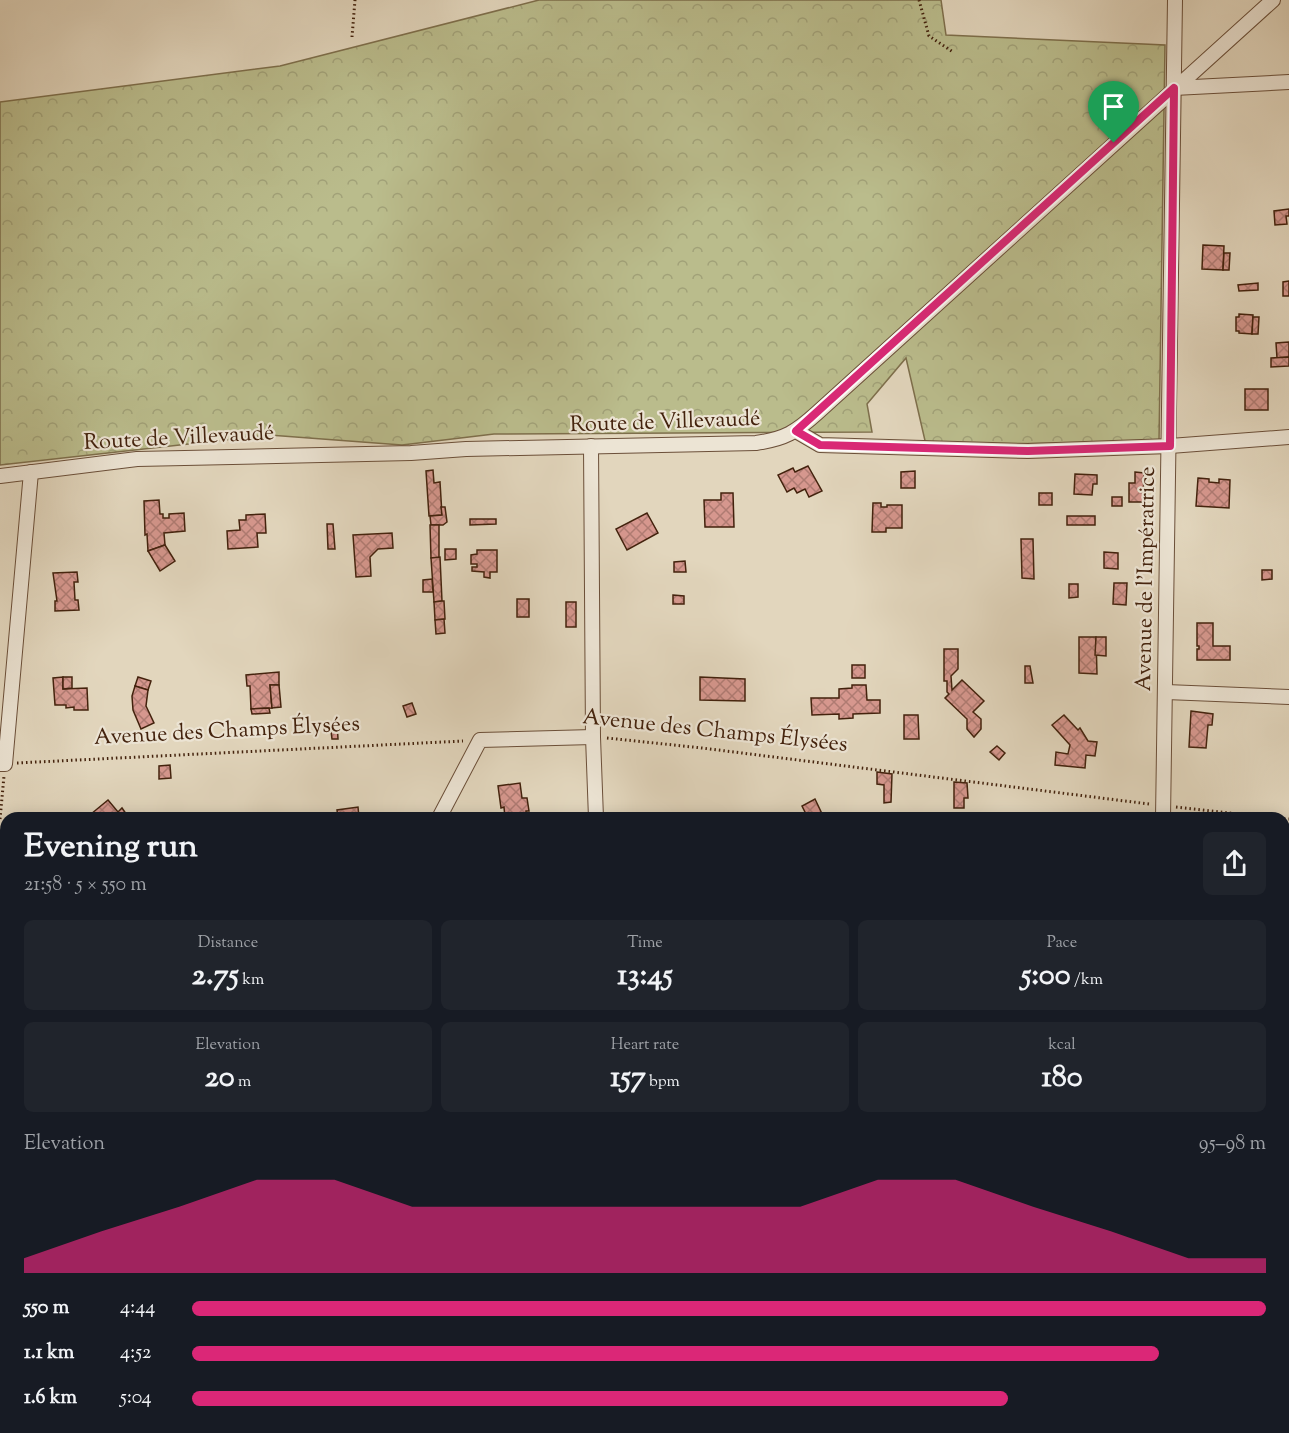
<!DOCTYPE html>
<html lang="en">
<head>
<meta charset="utf-8">
<style>
  :root { --surface:#171b24; --page:#20242c; --text:#f1f3f6; --muted:#9ea1a6; --accent:#db2777 }
  body { margin:0; font-family:"Sorts Mill Goudy",serif; background:var(--page); color:var(--text); height:100vh; display:flex; flex-direction:column; font-size:22px; white-space:nowrap }
  * { box-sizing:border-box; margin:0 }
  p { font-size:20px; color:var(--muted) }
  .icon { flex:none; width:33px; height:33px; fill:none; stroke:currentColor; stroke-width:2; stroke-linecap:round; stroke-linejoin:round }
  .map { position:relative; flex:1; overflow:hidden }
  .side { position:absolute; left:0px; top:812px; width:1290px; height:622px; display:flex; flex-direction:column; background:var(--surface); border-radius:18px 18px 0 0; box-shadow:0 3px 15px #0003 }
  .side>* { flex:none }
  .pin { position:absolute; display:grid; place-items:center; width:51px; height:51px; color:#fff; margin:-62px -26px; border-radius:50% 50% 50% 0; rotate:-45deg; box-shadow:0 0 6px #0007 }
  .pin .icon { rotate:45deg }
  .round { display:grid; place-items:center; flex:none; width:63px; height:63px; border-radius:9px; background:var(--page) }
  .summary { display:flex; align-items:center; justify-content:space-between; height:102px; padding:0 24px }
  h1 { font-size:33px; font-weight:800; line-height:45px }
  .figures { display:grid; grid-template-columns:repeat(3,1fr); gap:9px; height:102px; padding:6px 24px }
  .figures div { display:grid; align-content:center; border-radius:9px; background:var(--page); text-align:center }
  .figures b { font-size:30px; font-weight:800 }
  .figures small { font-size:16px; font-weight:400 }
  .figures p { font-size:16px }
  .chart { height:168px; padding:12px 24px }
  .chart p { display:flex; justify-content:space-between }
  .chart svg { width:100%; height:108px; margin-top:6px; fill:var(--accent); opacity:.7 }
  ul { padding:0 24px; list-style:none; font-size:20px }
  li { display:grid; grid-template-columns:96px 72px 1fr; align-items:center; height:45px }
  li i { height:15px; border-radius:8px; background:var(--accent) }
  .map>svg:first-child { display:block }
  .forest { fill:url(#forest-crowns); stroke:#7e6f4c; stroke-width:1.5 }
  .building { fill:url(#building-cross-hatch); stroke:#43220d; stroke-width:1.5 }
  .lines { fill:none; stroke-linecap:round; stroke-linejoin:round }
  .minor-casing { stroke:#6b4f39; stroke-width:16 }
  .path { stroke:#43220d; stroke-width:3; stroke-dasharray:1.5 3; stroke-linecap:butt }
  .minor { stroke:#ece4d4; stroke-width:14 }
  .route-casing { stroke:#fff; stroke-width:12 }
  .route { stroke:#db2777; stroke-width:8 }
  .labels { text-anchor:middle; dominant-baseline:central; stroke-width:4.5; stroke-linejoin:round; paint-order:stroke }
  .street-label { font-size:22px; fill:#43220d; stroke:#ece4d4 }
</style>
</head>
<body>
<div class="map">
<svg width="1289" height="1433" viewBox="0 0 1289 1433">
  <defs>
    <pattern id="forest-crowns" width="20" height="18" patternUnits="userSpaceOnUse" patternTransform="scale(1.5)"><rect width="20" height="18" fill="#babc8c"/><path d="M2 6a3 3 0 1 1 6 0M12 15a3 3 0 1 1 6 0" fill="none" stroke="#a1a178"/></pattern>
    <pattern id="building-cross-hatch" width="8" height="8" patternUnits="userSpaceOnUse" patternTransform="scale(1.5)"><rect width="8" height="8" fill="#d6978e"/><path d="M0 0l8 8M0 8l8-8" fill="none" stroke="#af7b72"/></pattern>
  </defs>
  <rect width="100%" height="100%" fill="#e2d6bd"/>
  <filter id="stains"><feTurbulence type="fractalNoise" baseFrequency=".00333" numOctaves="4"/><feColorMatrix values="0 0 0 0 .2 0 0 0 0 .09 0 0 0 0 .02 0 0 0 .5 -.17"/></filter>
  <radialGradient id="worn" r=".72"><stop offset=".6" stop-color="#630" stop-opacity="0"/><stop offset="1" stop-color="#630" stop-opacity=".3"/></radialGradient>
  <g class="forest">
    <path d="M539,0H941L946,35L1165,45L1159,442L926,445L906,358L867,404L872,432L494,434L402,445L269,435L0,465V102L280,66Z"/>
    <path d="M0,1003H6V1428H1202L1207,1433H0Z"/>
  </g>
  <g class="building">
    <path d="M1289,209V216H1286L1287,224L1275,225L1274,211Z"/>
    <path d="M1203,245L1224,246L1223,270L1202,269Z"/>
    <path d="M1224,253H1230L1229,270H1223Z"/>
    <path d="M1289,281V296H1283V282Z"/>
    <path d="M1258,283V290L1239,291L1238,285Z"/>
    <path d="M1239,314L1253,315L1252,334L1239,333V331H1236V317H1239Z"/>
    <path d="M1253,317H1259L1258,334H1252Z"/>
    <path d="M1289,342V357L1277,358L1276,343Z"/>
    <path d="M1289,357V366L1271,367V358Z"/>
    <rect x="1245" y="389" width="23" height="21"/>
    <path d="M808,466L822,491L809,497L805,489L797,493L794,488L787,492L778,475L793,468L795,472Z"/>
    <path d="M433,470L434,483L440,482L442,515L429,516L426,471Z"/>
    <path d="M915,471V488H901V472Z"/>
    <path d="M1135,472L1144,473L1143,502H1129V483H1135Z"/>
    <path d="M1075,474L1097,475V484H1093L1092,495L1074,494Z"/>
    <path d="M1198,478L1209,479V482L1219,483V479L1230,480L1229,508L1196,506Z"/>
    <path d="M721,493H733L734,527H705L704,500H721Z"/>
    <rect x="1039" y="493" width="13" height="12"/>
    <rect x="1112" y="497" width="10" height="9"/>
    <path d="M159,500L160,514H163V518H169V514L184,513L185,531L164,533L165,545L148,551L147,534L145,535L144,501Z"/>
    <path d="M873,503H881V507H887V505H902V528H886V532H872Z"/>
    <path d="M441,507H445L447,522L443,525H431L430,516L442,515Z"/>
    <path d="M647,513L658,533L627,550L616,529Z"/>
    <path d="M265,514L266,533H257L258,547L228,549L227,531L240,530L239,520H246V515Z"/>
    <rect x="1067" y="516" width="28" height="9"/>
    <path d="M470,519H496V524L470,525Z"/>
    <path d="M327,524H333L335,549H328Z"/>
    <path d="M430,525H439V558H431Z"/>
    <path d="M392,533L393,548L378,549L370,557L371,576L356,577L353,535Z"/>
    <path d="M1021,539H1033L1034,579L1022,578Z"/>
    <path d="M165,545L175,561L160,571L148,551Z"/>
    <path d="M445,549H456V559L445,560Z"/>
    <path d="M477,550H497V572H490V578L484,577V572L472,571V567H477V564H471V555L477,554Z"/>
    <path d="M1104,552L1118,553V569L1104,568Z"/>
    <path d="M440,557L442,601L434,602L431,558Z"/>
    <path d="M685,561L686,572H674V562Z"/>
    <path d="M1262,570H1272V579L1262,580Z"/>
    <path d="M77,572L78,582H74L75,600H78L79,610L55,611V601H57L53,573Z"/>
    <path d="M432,579L433,592H423V580Z"/>
    <path d="M1114,583H1127L1126,605L1113,604Z"/>
    <path d="M1069,584H1078V597L1069,598Z"/>
    <path d="M673,595L684,596V604H673Z"/>
    <rect x="517" y="599" width="12" height="18"/>
    <path d="M442,601H444L445,619L435,620L434,602Z"/>
    <rect x="566" y="602" width="10" height="25"/>
    <path d="M444,619L445,633L436,634L435,620Z"/>
    <path d="M1197,623H1213V646H1230V660H1197V649H1199V646H1197Z"/>
    <path d="M1079,637H1096L1097,674L1079,673Z"/>
    <path d="M1096,637H1106V656L1095,655Z"/>
    <path d="M944,649H958V669L951,676L952,690L962,680L984,701L973,712L981,719V729L974,737L967,729V719L945,698L949,694L947,692V681H944Z"/>
    <rect x="852" y="665" width="13" height="13"/>
    <path d="M1025,666H1030L1033,683H1025Z"/>
    <path d="M279,672V685H270L272,708L251,709L250,686H247L246,675Z"/>
    <path d="M63,677V689L87,688L88,710H74V707L66,708V705H55L53,678Z"/>
    <path d="M63,677H72V688L63,689Z"/>
    <path d="M138,677L151,681L148,690L135,686Z"/>
    <path d="M700,677L745,679V701L700,700Z"/>
    <path d="M270,685H279L281,707L272,708Z"/>
    <path d="M852,685H866L867,700H880V713L853,714V718L839,719V714L812,715L811,698H839V689L852,688Z"/>
    <path d="M135,686L148,690L146,706L154,723L141,729L133,710L132,696Z"/>
    <path d="M412,703L416,714L407,717L403,706Z"/>
    <path d="M269,708L270,713L252,714L251,709Z"/>
    <path d="M1191,711L1213,714L1212,725H1208L1206,748L1189,747Z"/>
    <path d="M904,715H918L919,739H904Z"/>
    <path d="M1064,715L1078,730L1080,728L1088,741L1097,742L1095,756L1086,755L1085,768L1055,765L1056,752L1068,754L1070,745L1052,725Z"/>
    <path d="M337,722L338,739H332L330,723Z"/>
    <path d="M997,746L1005,753L999,760L990,752Z"/>
    <path d="M170,765L171,778L159,779V766Z"/>
    <path d="M877,772L892,774L891,802L884,803V785L877,784Z"/>
    <path d="M954,782L967,783L968,798H964V808H954Z"/>
    <path d="M520,783L522,798H527L529,811H526V818H505L504,807L501,808L498,786Z"/>
    <path d="M815,799L824,818H808L802,806Z"/>
    <path d="M108,800L118,812L122,808L129,818H94L91,814Z"/>
    <path d="M358,807L359,818H338L337,810Z"/>
    <path d="M1284,1162H1289V1176L1285,1188Z"/>
  </g>
  <g class="lines">
    <defs>
      <g id="minor">
        <path d="M1174,88L1289,82"/>
        <path d="M796,431L820,445L1028,451L1170,446L1289,437"/>
        <path d="M591,446L593,737L596,818"/>
        <path d="M0,476L137,459L411,453L466,449L756,443C785,439 796,432 817,413L1273,0"/>
        <path d="M1166,692L1289,697"/>
        <path d="M0,764H5L31,472"/>
        <path d="M439,818L480,740L593,737"/>
        <path d="M1163,818L1175,0"/>
        <path d="M1284,1131L1289,1132"/>
      </g>
    </defs>
    <use href="#minor" class="minor-casing"/>
    <g class="path">
      <path d="M919,0L929,36L953,52"/>
      <path d="M352,37L355,0"/>
      <path d="M607,738L702,748L1149,804"/>
      <path d="M17,763L463,741"/>
      <path d="M1176,807L1274,818"/>
      <path d="M0,819L4,776"/>
      <path d="M1284,819H1289"/>
      <path d="M278,1428L279,1433"/>
      <path d="M1178,1428L1185,1433"/>
    </g>
    <use href="#minor" class="minor"/>
  </g>
  <g class="lines">
    <defs>
      <path id="route" d="M1174,88L1170,446L1028,451L820,445L796,431Z"/>
    </defs>
    <use href="#route" class="route-casing"/>
    <use href="#route" class="route"/>
  </g>
  <g class="labels">
    <g class="street-label">
      <text transform="translate(665 423) rotate(-2)">Route de Villevaudé</text>
      <text transform="translate(179 439) rotate(-3)">Route de Villevaudé</text>
      <text transform="translate(1147 579) rotate(-89)">Avenue de l'Impératrice</text>
      <text transform="translate(227 732) rotate(-3)">Avenue des Champs Élysées</text>
      <text transform="translate(715 732) rotate(6)">Avenue des Champs Élysées</text>
    </g>
  </g>
  <rect width="100%" height="100%" filter="url(#stains)"/>
  <rect width="100%" height="100%" fill="url(#worn)"/>
</svg>
<div class="pin" style="left:1114px;top:143px;background:#1e9e55"><svg class="icon" aria-label="arrive" viewBox="0 0 24 24"><path d="M6 21V4h12l-3 4 3 4H6"/></svg></div>
<section class="side">
<div class="summary"><div><h1>Evening run</h1><p>21:58 · 5 × 550 m</p></div><a class="round"><svg class="icon" aria-label="share" viewBox="0 0 24 24"><path d="M12 15V3M7 8l5-5 5 5M5 13v7h14v-7"/></svg></a></div>
<div class="figures">
<div><p>Distance</p><b>2.75<small> km</small></b></div>
<div><p>Time</p><b>13:45</b></div>
<div><p>Pace</p><b>5:00<small> /km</small></b></div>
</div>
<div class="figures">
<div><p>Elevation</p><b>20<small> m</small></b></div>
<div><p>Heart rate</p><b>157<small> bpm</small></b></div>
<div><p>kcal</p><b>180</b></div>
</div>
<div class="chart"><p><span>Elevation</span>95–98 m</p>
<svg viewBox="0 0 160 44" preserveAspectRatio="none"><path d="M0 44V38L10 27L20 17L30 6L40 6L50 17L60 17L70 17L80 17L90 17L100 17L110 6L120 6L130 17L140 27L150 38L160 38V44z"/></svg>
</div>
<ul>
<li><b>550 m</b>4:44<i style="width:100%"></i></li>
<li><b>1.1 km</b>4:52<i style="width:90%"></i></li>
<li><b>1.6 km</b>5:04<i style="width:76%"></i></li>
</ul>
</section>
</div>
</body>
</html>
